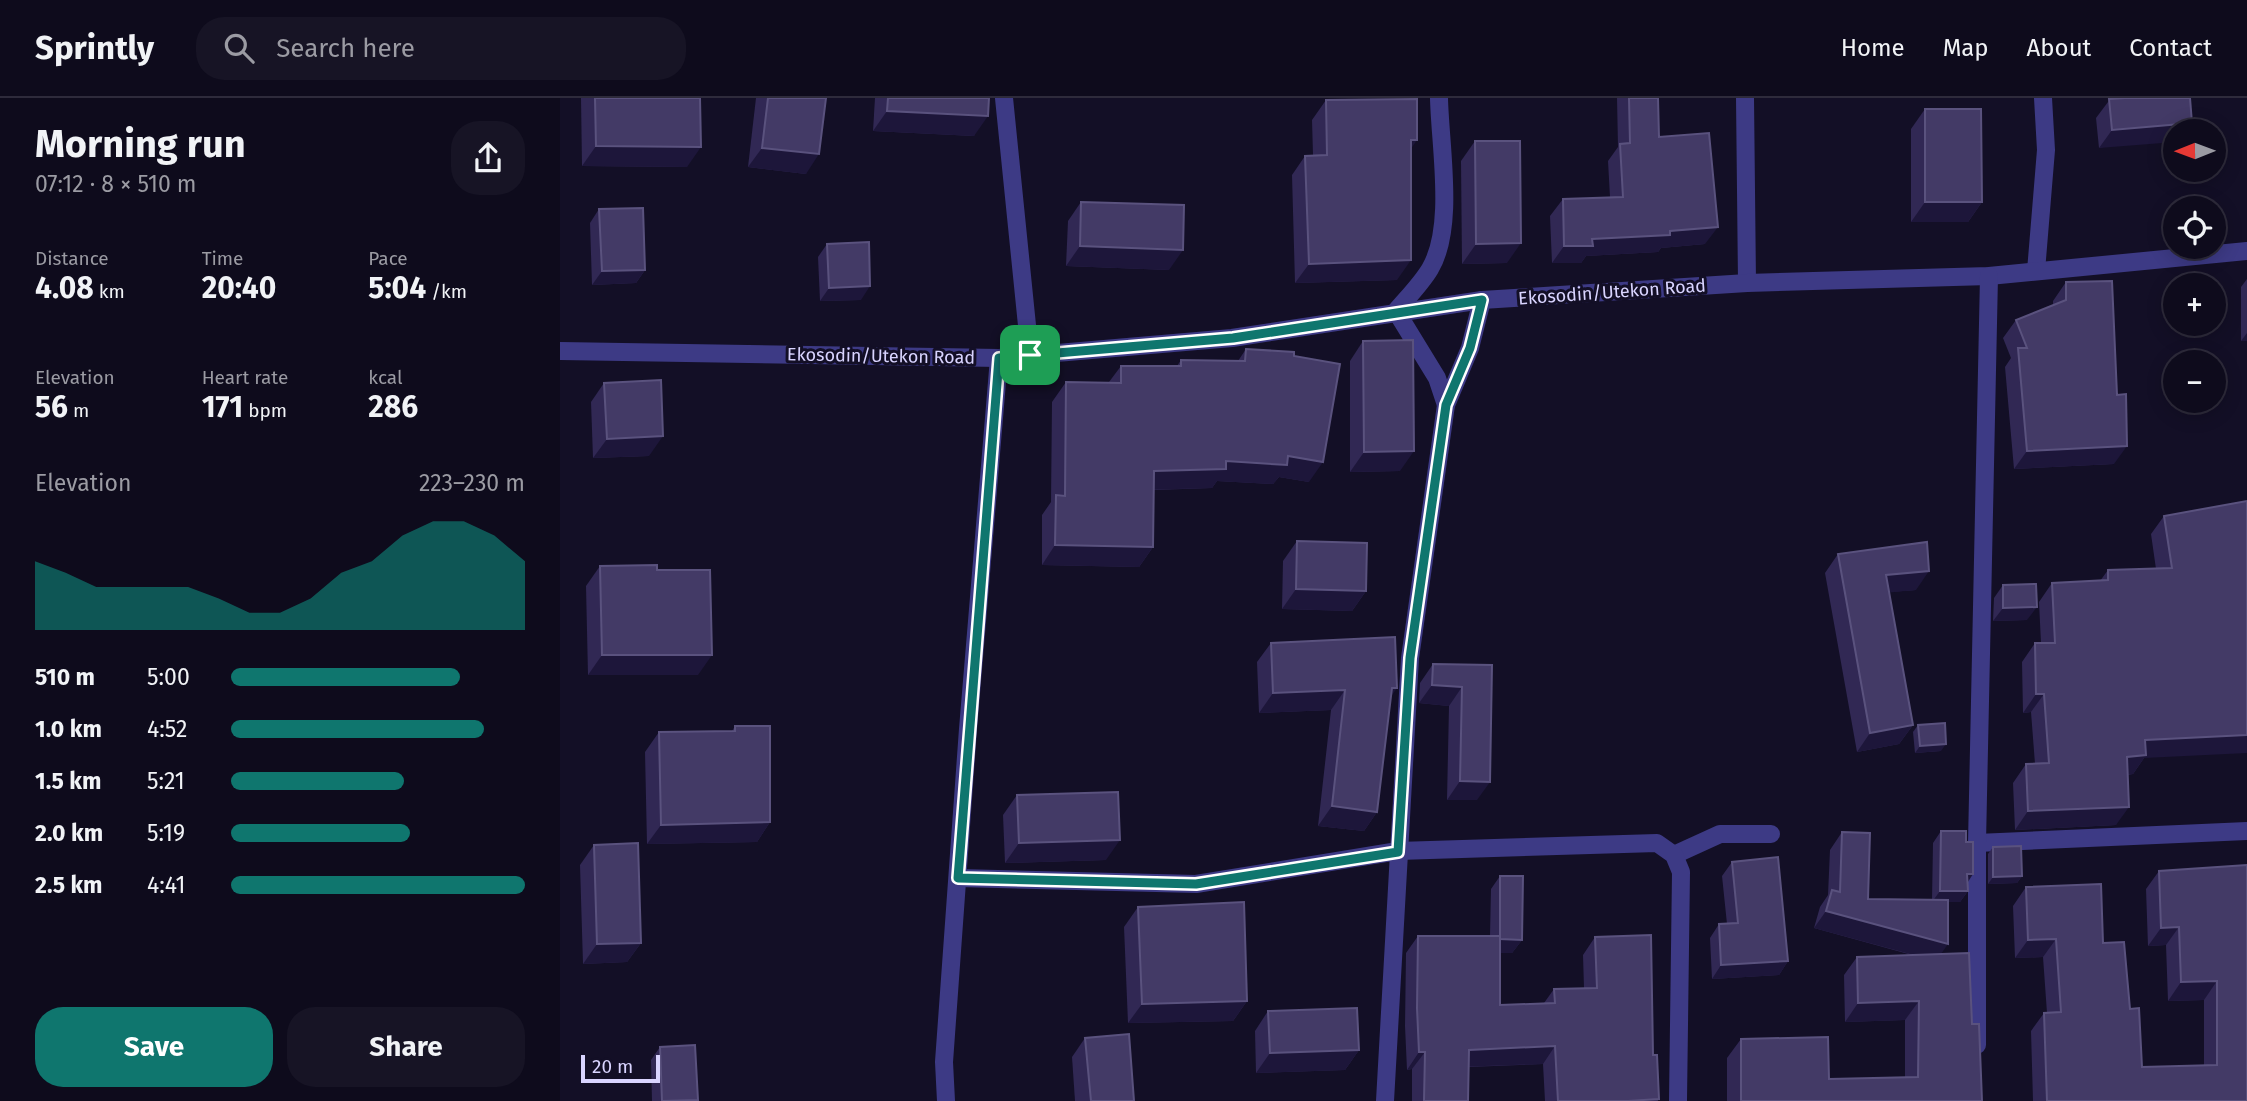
<!DOCTYPE html>
<html lang="en">
<head>
<meta charset="utf-8">
<style>
  :root { --surface:#0e0b1c; --page:#171425; --text:#f1f3f6; --muted:#9b9ba3; --line:#2e2b3b; --accent:#0f766e }
  body { margin:0; font-family:"Fira Sans",sans-serif; background:var(--page); color:var(--text); height:100vh; display:flex; flex-direction:column; font-size:26px; white-space:nowrap }
  * { box-sizing:border-box; margin:0 }
  p { font-size:23px; color:var(--muted) }
  .icon { flex:none; width:38px; height:38px; fill:none; stroke:currentColor; stroke-width:2; stroke-linecap:round; stroke-linejoin:round }
  .map { position:relative; flex:1; overflow:hidden }
  .sheet { display:flex; flex-direction:column; background:var(--surface); width:560px }
  .sheet>* { flex:none }
  .needle { width:46px; rotate:269deg }
  .fabs { position:absolute; left:1603px; top:21px; display:grid; gap:14px }
  .fabs a { display:grid; place-items:center; width:63px; height:63px; border-radius:50%; background:var(--surface); box-shadow:0 4px 18px #0003,0 0 0 2px var(--line); font-size:35px }
  .scale { position:absolute; left:21px; bottom:18px; width:79px; box-sizing:border-box; padding-left:7px; border:4px solid #d9d4ff; border-top:0; font-size:19px; line-height:24px; white-space:nowrap; color:#d9d4ff; -webkit-text-stroke:5px #130f26; paint-order:stroke }
  .pin { position:absolute; display:grid; place-items:center; width:60px; height:60px; color:#fff; margin:-30px; border-radius:14px; box-shadow:0 4px 10px #0006 }
  .round { display:grid; place-items:center; flex:none; width:74px; height:74px; border-radius:28px; background:var(--page) }
  .summary { display:flex; align-items:center; justify-content:space-between; height:119px; padding:0 35px }
  h1 { font-size:38px; font-weight:700; line-height:52px }
  .stats { display:grid; grid-template-columns:repeat(3,1fr); gap:10px; height:119px; padding:7px 35px }
  .stats div { display:grid; align-content:center }
  .stats b { font-size:30px; font-weight:700 }
  .stats small { font-size:19px; font-weight:400 }
  .stats p { font-size:19px }
  .chart { height:196px; padding:14px 35px }
  .chart p { display:flex; justify-content:space-between }
  .chart svg { width:100%; height:126px; margin-top:7px; fill:var(--accent); opacity:.7 }
  .primary-button { display:flex; gap:14px; margin-top:auto; padding:14px 35px }
  .primary-button a { flex:1; height:80px; border-radius:28px; background:var(--accent); color:#fff; font-size:28px; font-weight:700; line-height:80px; text-align:center }
  .primary-button a+a { background:var(--page); color:var(--text) }
  ul { padding:0 35px; list-style:none; font-size:23px }
  li { display:grid; grid-template-columns:112px 84px 1fr; align-items:center; height:52px }
  li i { height:18px; border-radius:9px; background:var(--accent) }
  header { display:flex; align-items:center; gap:42px; box-sizing:border-box; height:98px; padding:0 35px; background:var(--surface); border-bottom:2px solid var(--line) }
  header strong { font-size:33px }
  nav { display:flex; gap:38px; margin-inline-start:auto; font-size:24px }
  .search { width:490px; height:63px; background:var(--page); display:flex; align-items:center; gap:18px; box-sizing:border-box; padding:0 24px; border-radius:28px; color:var(--muted); font-size:26px }
  main { display:flex; flex:1; min-height:0 }
  .map>svg:first-child { display:block }
  .lines { fill:none; stroke-linecap:round; stroke-linejoin:round }
  .minor { stroke:#3d3a85; stroke-width:18 }
  .wall { fill:#312854 }
  .shaded-wall { fill:#1d163a }
  .building { fill:#433a66; stroke:#5a527e; stroke-width:2 }
  .route-casing { stroke:#fff; stroke-width:14 }
  .route { stroke:#0f766e; stroke-width:9 }
  .labels { text-anchor:middle; dominant-baseline:central; stroke-width:6; stroke-linejoin:round; paint-order:stroke }
  .street-label { font-size:18px; fill:#d9d4ff; stroke:#130f26 }
</style>
</head>
<body>
<header>
<strong>Sprintly</strong>
<div class="search"><svg class="icon" aria-label="search" viewBox="0 0 24 24"><circle cx="10" cy="10" r="6"/><path d="M15 15l6 6"/></svg>Search here</div>
<nav><a>Home</a><a>Map</a><a>About</a><a>Contact</a></nav>
</header>
<main>
<section class="sheet">
<div class="summary"><div><h1>Morning run</h1><p>07:12 · 8 × 510 m</p></div><a class="round"><svg class="icon" aria-label="share" viewBox="0 0 24 24"><path d="M12 15V3M7 8l5-5 5 5M5 13v7h14v-7"/></svg></a></div>
<div class="stats">
<div><p>Distance</p><b>4.08<small> km</small></b></div>
<div><p>Time</p><b>20:40</b></div>
<div><p>Pace</p><b>5:04<small> /km</small></b></div>
</div>
<div class="stats">
<div><p>Elevation</p><b>56<small> m</small></b></div>
<div><p>Heart rate</p><b>171<small> bpm</small></b></div>
<div><p>kcal</p><b>286</b></div>
</div>
<div class="chart"><p><span>Elevation</span>223–230 m</p>
<svg viewBox="0 0 160 44" preserveAspectRatio="none"><path d="M0 44V20L10 24L20 29L30 29L40 29L50 29L60 33L70 38L80 38L90 33L100 24L110 20L120 11L130 6L140 6L150 11L160 20V44z"/></svg>
</div>
<ul>
<li><b>510 m</b>5:00<i style="width:78%"></i></li>
<li><b>1.0 km</b>4:52<i style="width:86%"></i></li>
<li><b>1.5 km</b>5:21<i style="width:59%"></i></li>
<li><b>2.0 km</b>5:19<i style="width:61%"></i></li>
<li><b>2.5 km</b>4:41<i style="width:100%"></i></li>
</ul>
<div class="primary-button"><a>Save</a><a>Share</a></div>
</section>
<div class="map">
<svg width="1687" height="1003" viewBox="0 0 1687 1003">
  <rect width="100%" height="100%" fill="#130f26"/>
  <g class="lines">
    <g class="minor">
      <path d="M444,0L470,257"/>
      <path d="M879,0C880,49 895,129 870,171C861,186 847,200 836,213L877,280L886,307"/>
      <path d="M1185,0L1187,185"/>
      <path d="M1476,173L1486,52L1483,0"/>
      <path d="M0,253L439,260L672,240L922,202L1187,185L1429,178L1687,153"/>
      <path d="M1417,745L1687,733"/>
      <path d="M1114,757L1160,736H1211"/>
      <path d="M398,780L636,786L838,753L1097,745L1114,757L1121,774L1118,1003"/>
      <path d="M1417,947V745L1429,178"/>
      <path d="M386,1003L384,964L408,631L439,260"/>
      <path d="M825,1003L850,560L886,307L910,250L922,202"/>
    </g>
  </g>
  <g class="wall">
    <path d="M21,0H140L127,69L22,68Z"/>
    <path d="M196,0H266L246,76L188,69Z"/>
    <path d="M315,0H429L414,38L313,33Z"/>
    <path d="M1057,0H1098L1099,39L1145,146L1101,150L1098,154L1026,158L1021,165H992L990,118L1003,101L1050,99L1048,63L1058,49Z"/>
    <path d="M1551,0H1630L1632,25L1627,33H1615L1539,50L1536,20Z"/>
    <path d="M766,2L851,51L837,182L735,185L732,77L745,58L753,57L752,22Z"/>
    <path d="M1365,11L1422,104L1408,124H1351V31Z"/>
    <path d="M915,43L947,165L902,166L901,63Z"/>
    <path d="M521,104L609,172L506,168L508,123Z"/>
    <path d="M39,111L85,172L76,185L32,187L30,125Z"/>
    <path d="M267,146L301,202L260,203L258,159Z"/>
    <path d="M1687,181V243H1681V189Z"/>
    <path d="M1506,184L1554,366L1454,371L1445,269L1451,260L1443,240L1456,222L1493,207V203Z"/>
    <path d="M803,243L840,373L790,374V263Z"/>
    <path d="M686,251L734,258L749,384L719,379L713,386L657,383L652,390L594,392L593,449L579,469L482,467V417L491,404L492,304L506,284H549L561,268H617L621,262L678,263Z"/>
    <path d="M44,285L89,358L33,360L31,304Z"/>
    <path d="M1687,403L1584,660L1573,676L1567,677L1556,727L1455,732L1453,685L1466,666H1475L1471,614L1463,615L1462,564L1475,545H1481L1479,504L1492,485L1540,483L1548,472L1596,471L1591,436L1604,418Z"/>
    <path d="M737,443L806,493L792,513L722,511L723,463Z"/>
    <path d="M1278,456L1356,492L1329,494L1353,627L1339,646L1297,654L1265,475Z"/>
    <path d="M40,468L97,472L138,577H28L26,488Z"/>
    <path d="M1443,487L1467,522L1433,523L1434,500Z"/>
    <path d="M711,545L831,599L817,714L804,733L758,728L771,612L699,615L697,564Z"/>
    <path d="M873,566L932,567L917,702H887L889,608L859,605L860,585Z"/>
    <path d="M1358,627L1381,653L1355,655L1353,634Z"/>
    <path d="M175,628L210,724L197,744L87,746L85,654L99,634L172,633Z"/>
    <path d="M457,697L546,762L445,765L443,717Z"/>
    <path d="M1381,733L1408,784V793L1400,804H1388L1381,856L1412,926L1422,1003H1167V960L1181,941L1269,981L1345,980V922L1285,924L1284,877L1297,859L1352,857L1254,830L1260,809L1268,797L1270,752L1282,734L1308,801L1372,802L1373,745Z"/>
    <path d="M34,747L81,845L67,864L23,866L20,767Z"/>
    <path d="M1433,749L1462,778L1457,785L1428,786V756Z"/>
    <path d="M1172,764L1228,863L1219,877L1152,881L1150,840L1159,826H1167L1162,778Z"/>
    <path d="M1687,767V1003H1473L1471,933L1484,915H1487L1483,859L1455,860L1453,808L1466,789L1543,845L1570,911L1582,969L1644,968V902L1608,903L1606,847L1588,848L1586,791L1599,773Z"/>
    <path d="M940,778L962,842L952,855H940V907L984,905L994,891L1024,890L1023,857L1035,839L1093,957L1098,1003H985L983,966L908,969V1003H852V971L847,972L845,928L846,855L858,838H930L931,791Z"/>
    <path d="M578,809L687,903L673,923L568,925L564,829Z"/>
    <path d="M708,913L799,952L785,972L696,975L695,933Z"/>
    <path d="M525,940L574,1003H515L512,959Z"/>
    <path d="M100,949L137,1003H92L91,962Z"/>
  </g>
  <g class="shaded-wall">
    <path d="M327,13L428,18L414,38L313,33Z"/>
    <path d="M1632,25L1627,33H1615V44L1539,50L1552,32Z"/>
    <path d="M851,42H857L844,61Z"/>
    <path d="M36,48L141,49L127,69L22,68Z"/>
    <path d="M202,50L259,56L246,76L188,69Z"/>
    <path d="M1365,104H1422L1408,124H1351Z"/>
    <path d="M1158,129L1145,146L1101,150L1098,154L1026,158L1021,165H992L1004,148L1032,141Z"/>
    <path d="M961,145L947,165L902,166L916,146Z"/>
    <path d="M520,148L623,152L609,172L506,168Z"/>
    <path d="M851,162L837,182L735,185L749,166Z"/>
    <path d="M85,172L76,185L32,187L42,173Z"/>
    <path d="M310,188L301,202L260,203L269,190Z"/>
    <path d="M1687,235V243H1681Z"/>
    <path d="M103,338L89,358L33,360L47,341Z"/>
    <path d="M1567,348L1554,366L1454,371L1467,353Z"/>
    <path d="M854,353L840,373L790,374L804,354Z"/>
    <path d="M728,358L763,364L749,384L719,379L713,386L657,383L652,390L580,392L594,373L666,363Z"/>
    <path d="M495,447L593,449L579,469L482,467Z"/>
    <path d="M1369,473L1356,492L1313,496L1326,477Z"/>
    <path d="M736,491L806,493L792,513L722,511Z"/>
    <path d="M1477,509L1467,522L1433,523L1443,510Z"/>
    <path d="M42,557H152L138,577H28Z"/>
    <path d="M872,587L902,589L889,608L859,605Z"/>
    <path d="M832,590H837L823,610Z"/>
    <path d="M785,592L771,612L699,615L713,595Z"/>
    <path d="M1476,596H1484L1471,614L1463,615Z"/>
    <path d="M1353,627L1339,646L1297,654L1310,635Z"/>
    <path d="M1687,637V655L1584,660L1573,676L1554,678L1567,659L1585,642Z"/>
    <path d="M1386,646L1381,653L1355,655L1360,648Z"/>
    <path d="M900,683L930,684L917,702H887Z"/>
    <path d="M772,708L817,714L804,733L758,728Z"/>
    <path d="M1569,709L1556,727L1455,732L1468,713Z"/>
    <path d="M210,724L197,744L87,746L101,727Z"/>
    <path d="M560,742L546,762L445,765L459,745Z"/>
    <path d="M1407,776H1413L1406,787Z"/>
    <path d="M1462,778L1457,785L1428,786L1433,779Z"/>
    <path d="M1380,793H1408L1400,804H1372Z"/>
    <path d="M1266,813L1388,846L1376,863L1254,830Z"/>
    <path d="M1619,829L1606,847L1588,848L1601,830Z"/>
    <path d="M939,841L962,842L952,855H930Z"/>
    <path d="M1496,841L1483,859L1455,860L1468,842Z"/>
    <path d="M81,845L67,864L23,866L37,846Z"/>
    <path d="M1228,863L1219,877L1152,881L1161,867Z"/>
    <path d="M1657,883L1644,902L1608,903L1621,884Z"/>
    <path d="M687,903L673,923L568,925L582,906Z"/>
    <path d="M1359,903L1345,922L1285,924L1298,905Z"/>
    <path d="M995,948L983,966L896,969L909,952Z"/>
    <path d="M799,952L785,972L696,975L710,955Z"/>
    <path d="M859,954H865L852,971L847,972Z"/>
  </g>
  <g class="building">
    <path d="M35,0H140L141,49L36,48Z"/>
    <path d="M208,0H266L259,56L202,50Z"/>
    <path d="M328,0H429L428,18L327,13Z"/>
    <path d="M1069,0H1098L1099,39L1149,35L1158,129L1110,133V137L1032,141L1033,148H1004L1003,101L1063,99L1060,46L1070,45Z"/>
    <path d="M1565,0H1630L1632,25L1552,32L1549,1Z"/>
    <path d="M857,1V42H851V162L749,166L745,58L767,57L766,2Z"/>
    <path d="M1365,11H1421L1422,104H1365Z"/>
    <path d="M915,43H960L961,145L916,146Z"/>
    <path d="M521,104L624,107L623,152L520,148Z"/>
    <path d="M83,110L85,172L42,173L39,111Z"/>
    <path d="M309,144L310,188L269,190L267,146Z"/>
    <path d="M1552,183L1557,297L1566,296L1567,348L1467,353L1458,250H1467L1456,222L1506,202V184Z"/>
    <path d="M853,242L854,353L804,354L803,243Z"/>
    <path d="M686,251L734,254V258L780,266L763,364L728,358L727,367L666,363V371L594,373L593,449L495,447L496,397L505,398L506,284L561,285V268H621V262L685,263Z"/>
    <path d="M101,282L103,338L47,341L44,285Z"/>
    <path d="M1687,403V637L1585,642L1586,657L1567,659L1569,709L1468,713L1466,666L1489,665L1484,596H1476L1475,545H1495L1492,485L1548,482V472L1612,470L1604,418Z"/>
    <path d="M737,443L807,445L806,493L736,491Z"/>
    <path d="M1367,444L1369,473L1326,477L1353,627L1310,635L1278,456Z"/>
    <path d="M97,467V472H150L152,557H42L40,468Z"/>
    <path d="M1476,486L1477,509L1443,510V487Z"/>
    <path d="M835,539L837,590H832L817,714L772,708L785,592L713,595L711,545Z"/>
    <path d="M873,566L932,567L930,684L900,683L902,589L872,587Z"/>
    <path d="M1385,625L1386,646L1360,648L1358,627Z"/>
    <path d="M175,628H210V724L101,727L99,634L175,633Z"/>
    <path d="M558,694L560,742L459,745L457,697Z"/>
    <path d="M1381,733H1406V744H1413V776H1407L1408,793H1380Z"/>
    <path d="M1282,734L1310,735L1308,801L1388,802V846L1266,813L1272,792L1280,794Z"/>
    <path d="M78,745L81,845L37,846L34,747Z"/>
    <path d="M1461,748L1462,778L1433,779V749Z"/>
    <path d="M1218,759L1228,863L1161,867L1159,826L1178,825L1172,764Z"/>
    <path d="M1687,767V1003H1487L1484,915L1501,914L1496,841L1468,842L1466,789L1541,786L1543,845L1564,844L1570,911L1579,910L1582,969L1657,967V883L1621,884L1619,829L1601,830L1599,773Z"/>
    <path d="M940,778H963L962,842L940,841Z"/>
    <path d="M684,804L687,903L582,906L578,809Z"/>
    <path d="M1091,837L1093,957H1097L1099,1001L1068,1003H998L995,948L909,952L908,1003H864L865,954H859L857,910L858,838H940V907L995,905L994,891L1037,890L1035,839Z"/>
    <path d="M1409,855L1412,926H1419L1422,1003H1181V941L1268,939L1269,981L1358,979L1359,903L1298,905L1297,859Z"/>
    <path d="M797,910L799,952L710,955L708,913Z"/>
    <path d="M569,936L574,1003H531L525,940Z"/>
    <path d="M135,947L138,1002L102,1003L100,949Z"/>
  </g>
  <g class="lines">
    <defs>
      <path id="route" d="M922,202L910,250L886,307L850,560L838,754L636,786L398,780L439,260L673,240Z"/>
    </defs>
    <use href="#route" class="route-casing"/>
    <use href="#route" class="route"/>
  </g>
  <g class="labels">
    <g class="street-label">
      <text transform="translate(1052 194) rotate(-4)">Ekosodin/Utekon Road</text>
      <text transform="translate(321 258) rotate(1)">Ekosodin/Utekon Road</text>
    </g>
  </g>
</svg>
<div class="fabs">
<a><svg class="needle" viewBox="-14 -14 28 28"><path d="M0-13l5 13h-10z" fill="#e53935"/><path d="M0 13l5-13h-10z" fill="#9b9ba3"/></svg></a>
<a><svg class="icon" aria-label="locate" viewBox="0 0 24 24"><circle cx="12" cy="12" r="6"/><path d="M12 2v4M12 18v4M2 12h4M18 12h4"/></svg></a>
<a>+</a>
<a>−</a>
</div>
<div class="scale">20 m</div>
<div class="pin" style="left:470px;top:257px;background:#1e9e55"><svg class="icon" aria-label="arrive" viewBox="0 0 24 24"><path d="M6 21V4h12l-3 4 3 4H6"/></svg></div>
</div>
</main>
</body>
</html>
